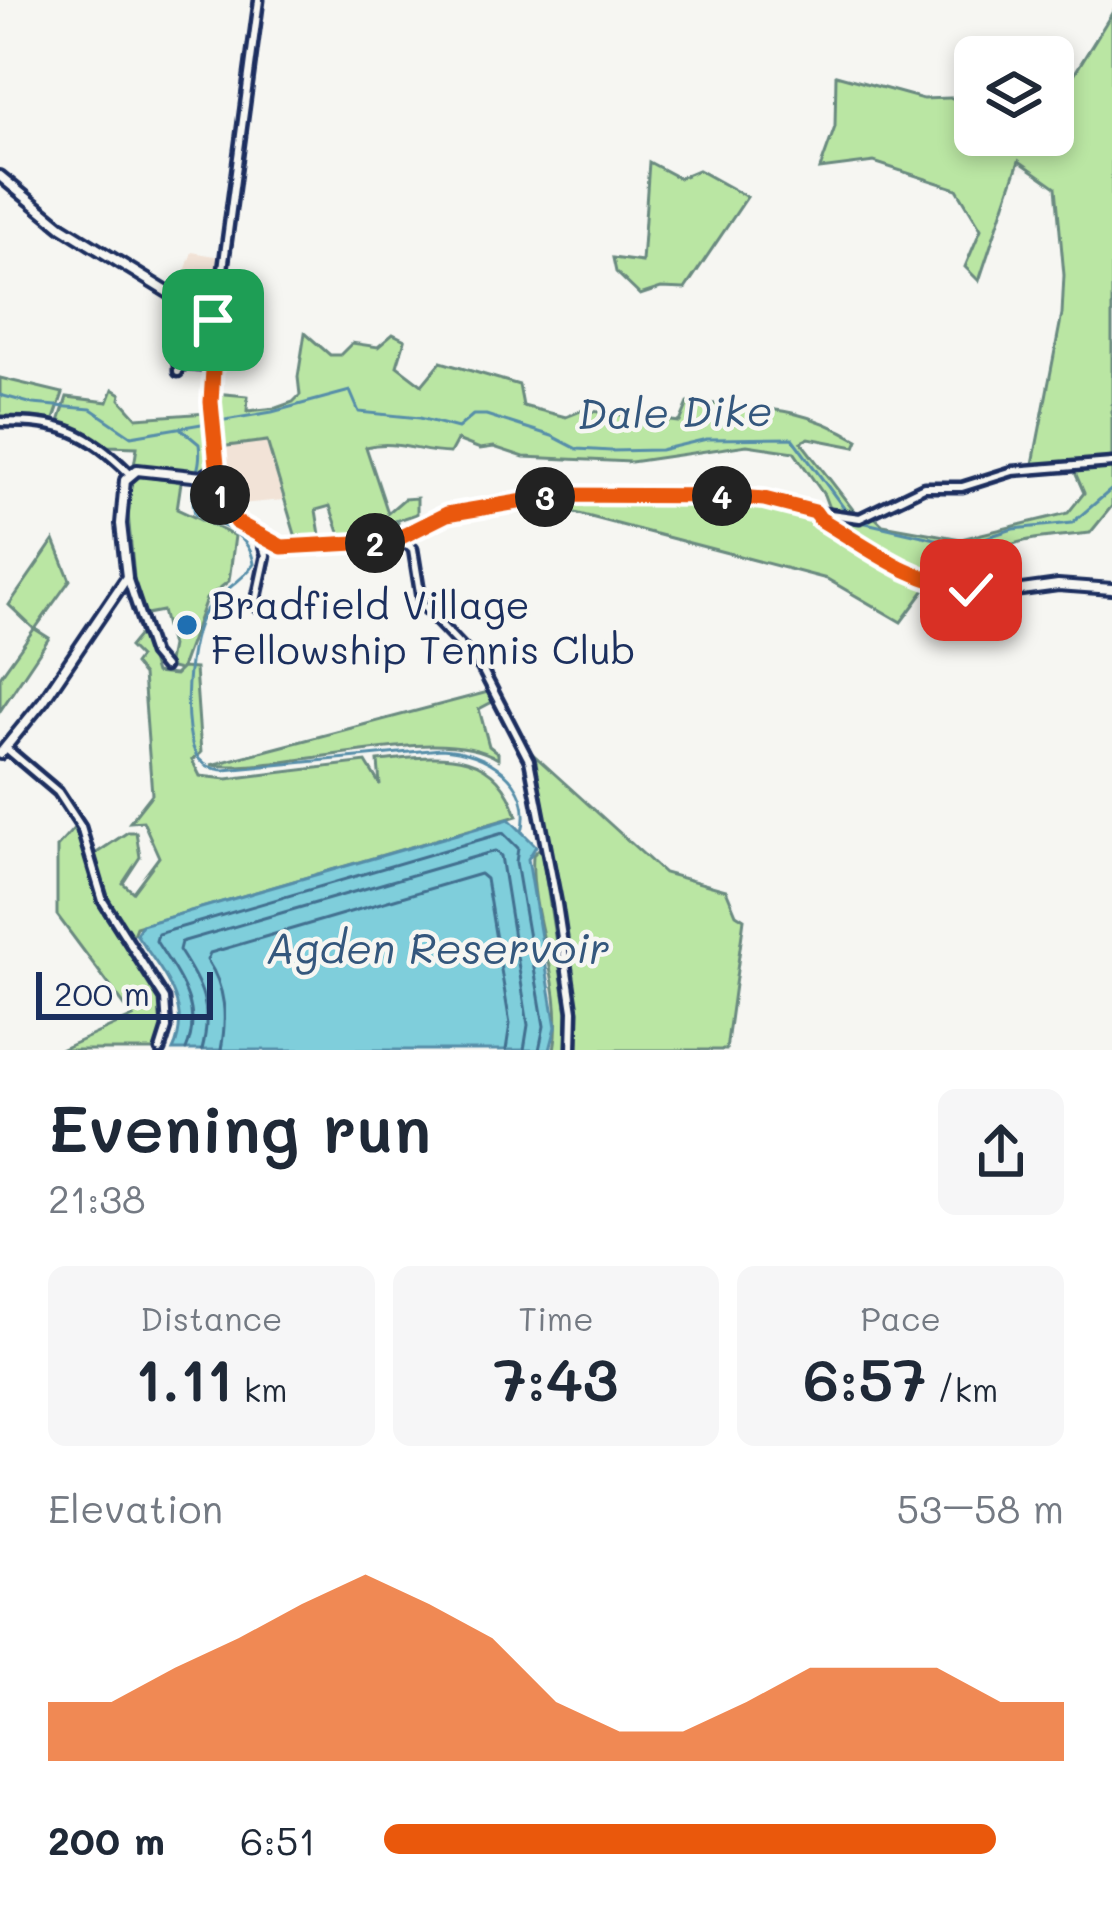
<!DOCTYPE html>
<html lang="en">
<head>
<meta charset="utf-8">
<style>
  :root { --surface:#fff; --page:#f6f6f7; --text:#1f2937; --muted:#747a83; --accent:#ea580c }
  body { margin:0; font-family:Mali,sans-serif; background:var(--page); color:var(--text); height:100vh; display:flex; flex-direction:column; font-size:45px; white-space:nowrap }
  * { box-sizing:border-box; margin:0 }
  p { font-size:39px; color:var(--muted) }
  .icon { flex:none; width:66px; height:66px; fill:none; stroke:currentColor; stroke-width:2; stroke-linecap:round; stroke-linejoin:round }
  .map { position:relative; height:1050px; overflow:hidden }
  .side { display:flex; flex-direction:column; background:var(--surface); flex:1 }
  .side>* { flex:none }
  .controls { position:absolute; left:954px; top:36px; display:grid; gap:24px }
  .controls a { display:grid; place-items:center; width:120px; height:120px; border-radius:18px; background:var(--surface); box-shadow:0 6px 18px #0003; font-size:60px }
  .scale { position:absolute; left:36px; bottom:30px; width:177px; box-sizing:border-box; padding-left:12px; border:6px solid #1b2f5e; border-top:0; font-size:33px; line-height:42px; white-space:nowrap; color:#1b2f5e; -webkit-text-stroke:9px #f6f6f2; paint-order:stroke }
  .pin { position:absolute; display:grid; place-items:center; width:102px; height:102px; color:#fff; margin:-51px; border-radius:24px; box-shadow:0 6px 18px #0006 }
  .km { position:absolute; width:60px; height:60px; margin:-30px; border-radius:50%; background:#222; color:#fff; font-size:33px; line-height:60px; text-align:center }
  .round { display:grid; place-items:center; flex:none; width:126px; height:126px; border-radius:18px; background:var(--page) }
  .headline { display:flex; align-items:center; justify-content:space-between; height:204px; padding:0 48px }
  h1 { font-size:66px; font-weight:600; line-height:90px }
  .stats { display:grid; grid-template-columns:repeat(3,1fr); gap:18px; height:204px; padding:12px 48px }
  .stats div { display:grid; align-content:center; border-radius:18px; background:var(--page); text-align:center }
  .stats b { font-size:60px; font-weight:600 }
  .stats small { font-size:33px; font-weight:400 }
  .stats p { font-size:33px }
  .chart { height:336px; padding:24px 48px }
  .chart p { display:flex; justify-content:space-between }
  .chart svg { width:100%; height:216px; margin-top:12px; fill:var(--accent); opacity:.7 }
  ul { padding:0 48px; list-style:none; font-size:39px }
  li { display:grid; grid-template-columns:192px 144px 1fr; align-items:center; height:90px }
  li i { height:30px; border-radius:15px; background:var(--accent) }
  .map>svg:first-child { display:block }
  .built { fill:#f2e3d7 }
  .green { fill:#bae6a3; stroke:#6a8a80; stroke-width:3 }
  .water { fill:#7fcedb; stroke:#578ea9; stroke-width:3 }
  .lines { fill:none; stroke-linecap:round; stroke-linejoin:round }
  .shore { stroke:#436f90; stroke-width:3 }
  .stream { stroke:#578ea9; stroke-width:3 }
  .minor-casing { stroke:#1b2f5e; stroke-width:15 }
  .tertiary-casing { stroke:#1b2f5e; stroke-width:16 }
  .minor { stroke:#f6f6f2; stroke-width:6 }
  .tertiary { stroke:#f6f6f2; stroke-width:8 }
  .route-casing { stroke:#fff; stroke-width:24 }
  .route { stroke:#ea580c; stroke-width:15 }
  .poi-dot { fill:#1f6fb2; stroke:#f6f6f2; stroke-width:4.5 }
  .labels { text-anchor:middle; dominant-baseline:central; stroke-width:9; stroke-linejoin:round; paint-order:stroke }
  .poi-label { font-size:39px; fill:#1b2f5e; stroke:#f6f6f2; text-anchor:start }
  .water-label { font-size:42px; font-style:italic; fill:#34577d; stroke:#f6f6f2 }
</style>
</head>
<body>
<div class="map">
<svg width="1112" height="1050" viewBox="0 0 1112 1050">
  <rect width="100%" height="100%" fill="#f6f6f2"/>
  <filter id="ink" filterUnits="userSpaceOnUse"><feTurbulence type="fractalNoise" baseFrequency=".00833" numOctaves="2"/><feDisplacementMap in="SourceGraphic" scale="24" xChannelSelector="R" yChannelSelector="G"/><feConvolveMatrix kernelMatrix="1 2 1 2 8 2 1 2 1" color-interpolation-filters="sRGB"/></filter>
  <g filter="url(#ink)">
    <g class="built">
      <path d="M192,252L221,257L214,302L208,313L177,293Z"/>
      <path d="M267,440L283,500L230,505L222,486L219,447Z"/>
    </g>
    <g class="green">
      <path d="M1112,13V460L1041,468L1033,464L1062,314L1064,275L1056,187L1019,161L979,281L965,267L981,229L957,189L874,162L820,169L835,127L836,75L923,99L975,97V135H1053V97H1060Z"/>
      <path d="M649,162L679,178L698,170L747,197L685,289L661,288L640,295L616,272L613,258L642,262Z"/>
      <path d="M305,333L330,355H340L352,343L378,347L393,334L405,340L397,366L422,385L441,362L519,385L523,406L566,417L583,410L680,422L688,403L693,402C761,409 796,404 858,440L855,447L809,438L801,442L858,516L830,511L824,495L794,452L747,445L631,462L524,457L494,447L480,449L457,440L450,453C420,453 396,439 366,447L388,513L404,499L417,498V514L392,522L398,523L394,537L342,541L330,506L316,510L321,541H297L267,441L219,447L214,393L248,396L247,411L276,408L293,402L300,395L298,377Z"/>
      <path d="M0,378L63,393L53,422L0,419Z"/>
      <path d="M113,389L121,394L120,399L137,418L207,413L210,461L206,471L196,475L134,466L137,447L108,446L59,422L67,397L108,402Z"/>
      <path d="M1112,466V506L1090,533C1047,539 981,533 978,589C916,578 881,553 830,519L852,522L872,515L883,525L961,539L1068,513L1084,493L1074,470Z"/>
      <path d="M140,476L181,482L177,509L235,536L229,581L206,599L181,668L195,669L201,753L192,760L200,776L227,779L366,762L380,785L378,761C436,756 496,744 517,816L136,927L131,940L105,894L95,854L128,832H136L140,857L123,883L133,892L159,857L143,821L130,822L152,794L143,675L134,664L139,657L129,647L142,631L155,673L175,675L180,670L167,667L171,646L162,611L141,615L137,609L127,503L129,486Z"/>
      <path d="M613,498L729,500L800,510L898,573L927,587L901,622L827,579L541,504Z"/>
      <path d="M54,540L70,580L35,629L49,638L0,711V677L34,629L9,605Z"/>
      <path d="M488,692L492,702L479,709L489,746L498,753V759C438,721 285,774 211,765Z"/>
      <path d="M535,756L664,873L726,890L736,914L744,919L726,1050H577L578,1010Z"/>
      <path d="M76,826L104,914L163,999L164,1030L155,1050H60L133,1017L57,915V847Z"/>
      <path d="M541,847L567,1013L566,1050H554C567,984 529,921 533,855Z"/>
    </g>
    <path class="water" d="M509,819L536,846L528,859L556,1027L550,1050H173C194,1005 160,970 136,934L142,925Z"/>
    <g class="lines">
      <g class="shore">
        <path d="M186,1050C204,1007 178,976 156,941L158,934L503,833L518,848L516,862L544,1026L539,1050"/>
        <path d="M202,1050C213,1007 202,985 179,950L181,942L495,851L501,856L528,1025L524,1050"/>
        <path d="M221,1050C227,1018 226,988 207,960L210,953L480,874L486,879L510,1024L506,1050"/>
      </g>
      <g class="stream">
        <path d="M0,395L33,404L91,409L131,436L272,412L350,391L359,412L420,418L458,428L473,415H486L552,436L577,449L611,451L660,450L707,439L792,438L849,515"/>
        <path d="M181,429L199,444C203,474 187,479 195,514C221,524 250,534 254,564C241,583 219,592 206,610C187,635 179,734 199,759C206,767 214,769 224,770L441,749C486,751 535,781 522,832"/>
        <path d="M857,521L962,545L1013,529L1072,523L1112,489"/>
      </g>
      <defs>
        <g id="minor">
          <path d="M216,322L259,0"/>
          <path d="M178,364L179,350"/>
          <path d="M178,372V364L212,367"/>
          <path d="M0,422C63,422 85,430 130,474"/>
          <path d="M815,512L860,518L924,487H962L1013,471L1112,463"/>
          <path d="M401,538L413,549L422,605L481,667L529,760L557,904L573,1011L572,1050"/>
          <path d="M127,577L153,654L164,667"/>
          <path d="M255,606L266,555L260,537"/>
          <path d="M6,748L58,792L81,827L103,901L165,999L167,1028L160,1050"/>
        </g>
        <g id="tertiary">
          <path d="M0,176L62,227L216,322L211,402L220,497L236,522L282,547L393,541L447,515L560,495L728,496L781,502L815,512L820,519L900,570L934,584L1000,593L1058,585L1112,589"/>
          <path d="M0,754L43,701L127,577L121,524L125,480L137,470L202,477L216,468"/>
        </g>
      </defs>
      <use href="#minor" class="minor-casing"/>
      <use href="#tertiary" class="tertiary-casing"/>
      <use href="#minor" class="minor"/>
      <use href="#tertiary" class="tertiary"/>
    </g>
  </g>
  <g class="lines" filter="url(#ink)">
    <defs>
      <path id="route" d="M213,320L216,322L211,402L220,497L236,522L282,547L393,541L447,514L560,495L728,496L764,499L815,512L820,519C870,549 911,582 971,590"/>
    </defs>
    <use href="#route" class="route-casing"/>
    <use href="#route" class="route"/>
  </g>
  <circle class="poi-dot" cx="187" cy="625" r="12"/>
  <g class="labels">
    <g class="poi-label">
      <text x="211" y="603">Bradfield Village<tspan x="211" dy="45">Fellowship Tennis Club</tspan></text>
    </g>
    <g class="water-label">
      <text transform="translate(675 411) rotate(-1)">Dale Dike</text>
      <text x="438" y="947">Agden Reservoir</text>
    </g>
  </g>
</svg>
<div class="controls">
<a><svg class="icon" aria-label="layers" viewBox="0 0 24 24"><path d="M12 4l9 5-9 5-9-5zM3 14l9 5 9-5"/></svg></a>
</div>
<div class="scale">200 m</div>
<div class="pin" style="left:213px;top:320px;background:#1e9e55"><svg class="icon" aria-label="arrive" viewBox="0 0 24 24"><path d="M6 21V4h12l-3 4 3 4H6"/></svg></div>
<div class="pin" style="left:971px;top:590px;background:#d93025"><svg class="icon" aria-label="check" viewBox="0 0 24 24"><path d="M5 12l5 5 9-10"/></svg></div>
<b class="km" style="left:220px;top:495px">1</b>
<b class="km" style="left:375px;top:543px">2</b>
<b class="km" style="left:545px;top:497px">3</b>
<b class="km" style="left:722px;top:496px">4</b>
</div>
<section class="side">
<div class="headline"><div><h1>Evening run</h1><p>21:38</p></div><a class="round"><svg class="icon" aria-label="share" viewBox="0 0 24 24"><path d="M12 15V3M7 8l5-5 5 5M5 13v7h14v-7"/></svg></a></div>
<div class="stats">
<div><p>Distance</p><b>1.11<small> km</small></b></div>
<div><p>Time</p><b>7:43</b></div>
<div><p>Pace</p><b>6:57<small> /km</small></b></div>
</div>
<div class="chart"><p><span>Elevation</span>53–58 m</p>
<svg viewBox="0 0 160 44" preserveAspectRatio="none"><path d="M0 44V32L10 32L20 25L30 19L40 12L50 6L60 12L70 19L80 32L90 38L100 38L110 32L120 25L130 25L140 25L150 32L160 32V44z"/></svg>
</div>
<ul>
<li><b>200 m</b>6:51<i style="width:90%"></i></li>
</ul>
</section>
</body>
</html>
